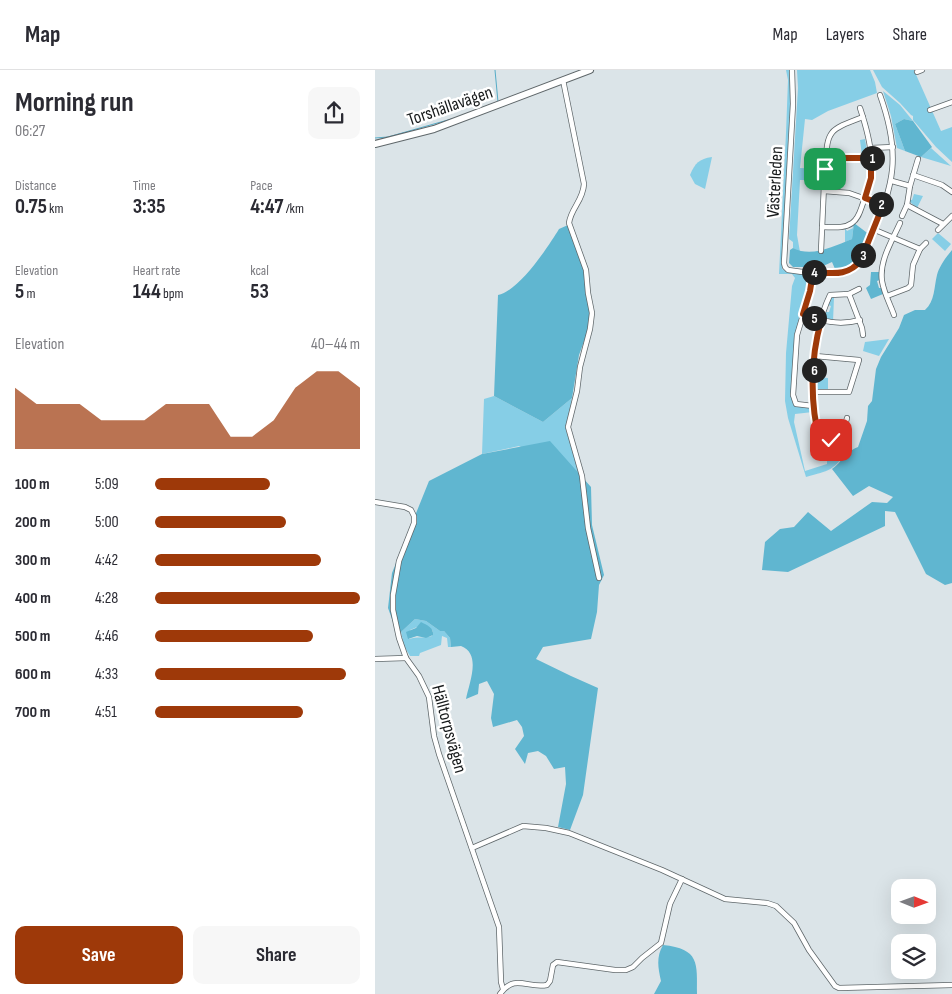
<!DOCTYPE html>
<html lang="en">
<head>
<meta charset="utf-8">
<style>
  :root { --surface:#fff; --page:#f7f7f7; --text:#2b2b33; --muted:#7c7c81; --line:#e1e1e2; --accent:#9e3909 }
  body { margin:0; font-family:"Sofia Sans Condensed",sans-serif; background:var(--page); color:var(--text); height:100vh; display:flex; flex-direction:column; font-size:19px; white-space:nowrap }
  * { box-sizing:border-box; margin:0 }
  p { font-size:16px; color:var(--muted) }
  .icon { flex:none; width:28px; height:28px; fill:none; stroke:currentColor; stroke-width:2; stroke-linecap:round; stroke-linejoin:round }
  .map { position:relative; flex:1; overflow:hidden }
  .sheet { display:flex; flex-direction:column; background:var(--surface); width:375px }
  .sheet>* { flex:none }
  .needle { width:32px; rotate:91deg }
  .buttons { position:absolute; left:516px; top:809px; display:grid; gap:10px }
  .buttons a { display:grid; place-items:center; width:45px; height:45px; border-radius:10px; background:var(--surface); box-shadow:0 5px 20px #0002; font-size:25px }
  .pin { position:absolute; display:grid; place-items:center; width:42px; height:42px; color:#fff; margin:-21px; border-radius:10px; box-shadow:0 2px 8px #0006 }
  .km { position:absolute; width:25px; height:25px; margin:-12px; border-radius:50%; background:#222; color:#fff; font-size:14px; line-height:25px; text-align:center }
  .round { display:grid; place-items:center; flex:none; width:52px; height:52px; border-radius:10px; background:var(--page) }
  .head { display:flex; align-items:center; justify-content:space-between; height:85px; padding:0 15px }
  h1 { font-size:28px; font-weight:700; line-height:38px }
  .metrics { display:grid; grid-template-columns:repeat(3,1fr); gap:8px; height:85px; padding:5px 15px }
  .metrics div { display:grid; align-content:center }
  .metrics b { font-size:21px; font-weight:700 }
  .metrics small { font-size:14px; font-weight:400 }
  .metrics p { font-size:14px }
  .chart { height:140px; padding:10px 15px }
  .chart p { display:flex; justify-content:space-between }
  .chart svg { width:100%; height:90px; margin-top:5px; fill:var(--accent); opacity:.7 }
  .cta { display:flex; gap:10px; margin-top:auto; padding:10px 15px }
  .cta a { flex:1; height:58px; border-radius:10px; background:var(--accent); color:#fff; font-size:20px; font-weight:700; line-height:58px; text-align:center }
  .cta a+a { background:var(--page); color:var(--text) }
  ul { padding:0 15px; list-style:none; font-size:16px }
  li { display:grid; grid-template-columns:80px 60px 1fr; align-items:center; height:38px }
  li i { height:12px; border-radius:6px; background:var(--accent) }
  header { display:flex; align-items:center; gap:30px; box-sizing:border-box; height:70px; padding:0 25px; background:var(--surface); border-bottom:1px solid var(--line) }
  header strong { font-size:24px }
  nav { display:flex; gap:28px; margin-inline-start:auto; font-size:18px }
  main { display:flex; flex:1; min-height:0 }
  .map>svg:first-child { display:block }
  .green { fill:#86cee6; fill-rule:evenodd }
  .forest { fill:#60b6d0 }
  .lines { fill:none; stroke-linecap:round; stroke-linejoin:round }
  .stream { stroke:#56acc7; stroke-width:1 }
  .minor-casing { stroke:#5f676a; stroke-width:6 }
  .secondary-casing { stroke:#5f676a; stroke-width:8 }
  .minor { stroke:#fff; stroke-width:4.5 }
  .secondary { stroke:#fff; stroke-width:6 }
  .route-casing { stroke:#fff; stroke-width:10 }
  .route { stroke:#9e3909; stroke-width:6 }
  .labels { text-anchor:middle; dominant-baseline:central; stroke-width:5; stroke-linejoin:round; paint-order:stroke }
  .street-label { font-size:18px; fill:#16191a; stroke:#fff }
</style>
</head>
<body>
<header>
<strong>Map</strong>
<nav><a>Map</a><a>Layers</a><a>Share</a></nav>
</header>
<main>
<section class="sheet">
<div class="head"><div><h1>Morning run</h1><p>06:27</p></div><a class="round"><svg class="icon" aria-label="share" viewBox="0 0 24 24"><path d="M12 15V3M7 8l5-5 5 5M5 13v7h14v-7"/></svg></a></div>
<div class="metrics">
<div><p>Distance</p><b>0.75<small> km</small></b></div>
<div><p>Time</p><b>3:35</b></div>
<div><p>Pace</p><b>4:47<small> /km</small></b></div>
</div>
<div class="metrics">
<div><p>Elevation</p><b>5<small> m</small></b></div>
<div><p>Heart rate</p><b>144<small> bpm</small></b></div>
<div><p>kcal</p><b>53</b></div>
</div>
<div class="chart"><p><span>Elevation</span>40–44 m</p>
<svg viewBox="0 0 160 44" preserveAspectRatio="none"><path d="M0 44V14L10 22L20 22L30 22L40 30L50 30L60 30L70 22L80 22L90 22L100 38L110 38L120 30L130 14L140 6L150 6L160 14V44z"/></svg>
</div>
<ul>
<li><b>100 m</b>5:09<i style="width:56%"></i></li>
<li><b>200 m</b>5:00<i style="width:64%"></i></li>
<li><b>300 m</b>4:42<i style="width:81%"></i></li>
<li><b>400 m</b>4:28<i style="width:100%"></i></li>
<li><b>500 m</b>4:46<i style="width:77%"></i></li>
<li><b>600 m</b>4:33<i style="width:93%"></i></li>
<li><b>700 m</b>4:51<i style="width:72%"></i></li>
</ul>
<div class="cta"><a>Save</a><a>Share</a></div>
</section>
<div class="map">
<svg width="577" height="924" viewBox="0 0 577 924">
  <rect width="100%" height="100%" fill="#dbe4e8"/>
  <g class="green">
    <path d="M411,0H414L416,22L407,199C415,205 427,200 435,207L433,218L421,261L417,330L419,333L435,337L438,342L420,344L419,352L430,401L452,394V389L472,381C457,402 455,400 431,407L413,348L410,331L411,283L417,216L420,208L417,204H404L411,63L413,10Z"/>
    <path d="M422,0H495L500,12L502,23L453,41L437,50L430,49L425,98L449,99V110H425L422,165L425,182L418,178V172L414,169L423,18Z"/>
    <path d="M498,0H539L566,61L577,57V92L561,77L538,50V46L536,45L525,33L507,17Z"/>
    <path d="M508,21L525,35L538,51L529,49L520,54L530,81L522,78L516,46Z"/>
    <path d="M490,69L492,81H495V83L493,85L487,86L485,70Z"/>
    <path d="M556,78L576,96L546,87Z"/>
    <path d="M337,87L330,119L320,114L315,105C320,93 324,89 337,87Z"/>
    <path d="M539,124L548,126L542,138L535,132V130H537Z"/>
    <path d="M479,153L477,169L470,172V158L472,161L478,158L477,155Z"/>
    <path d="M563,163L576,174L570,181L557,169Z"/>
    <path d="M459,227L458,252L450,250L451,242H454L456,236L453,235L456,228Z"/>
    <path d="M514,269L504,286L488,281L490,272Z"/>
    <path d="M443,307L453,308V320L441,319L440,314H443Z"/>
    <path d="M119,326L168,352L197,328L191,360L206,406L144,376L107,384L109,329Z"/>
    <path d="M40,549L51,551L65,561H69L75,568L76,577H73L72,568L67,566L66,575L45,583L44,586H35L29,576L26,562ZM49,554L58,561L57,566C49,569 42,566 34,569L35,560Z"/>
  </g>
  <g class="forest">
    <path d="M529,49L538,51L557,77L546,87L530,81L520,54Z"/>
    <path d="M479,153L495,165C486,186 485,195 460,199L457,192L446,197H418L414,193L415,180L418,178C437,188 459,176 477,169Z"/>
    <path d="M193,155L209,198L215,244L212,263L204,285L197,328L168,352L119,326L123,225C144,221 173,177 184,159Z"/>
    <path d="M577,180V513L570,515L551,504L520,442L510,441V456L413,502L387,500L390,472L405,459L419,457L433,442L456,461L497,432L512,433L518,427L494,416L478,426L457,399C469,391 466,384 483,377L492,351L493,336L497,331L501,299L506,287L524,258L529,245L540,240H550C560,231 559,217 562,205C564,197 571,187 577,180Z"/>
    <path d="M496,202H505V210L502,211L504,218H507L508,224L496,229L491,218L495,215Z"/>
    <path d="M175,371L216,417L217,455L229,505L224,515L222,542L216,569L168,577L161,589L196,606L223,618L208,725L195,760L183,757L191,714L190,697L179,699L171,686L163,681L153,683L150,694L140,679L149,666L147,657L142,650L118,657L116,648L119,624L112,611L104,614L103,624L91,629C94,613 107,584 86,576L76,577L75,568L69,561H65L51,551L40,549L26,562L22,563L13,538L17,503L54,411L107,384Z"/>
    <path d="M46,552C52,555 59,558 58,565L51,568L42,566L33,569L31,562L41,558Z"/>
    <path d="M288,875C325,879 322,893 322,924H276H279L286,911C283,898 281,887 288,875Z"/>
  </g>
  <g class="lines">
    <g class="stream">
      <path d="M120,0L123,32"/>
      <path d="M0,68L13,67L80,48"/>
    </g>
    <defs>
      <g id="minor">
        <path d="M417,0L418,34L409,193L410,197L413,200C427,202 462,207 474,201C486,195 490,181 495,170C520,114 526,84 505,25"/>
        <path d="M542,2L547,0"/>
        <path d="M188,10L209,114C208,131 196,138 194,153L211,200L213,223L217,243L215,259L205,297L202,321L193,357L207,406L213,458L224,508"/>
        <path d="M555,40L577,32"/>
        <path d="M496,78L518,77"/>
        <path d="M451,88H496"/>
        <path d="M450,99C453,60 451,61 488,47"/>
        <path d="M538,105L567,115L577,122"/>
        <path d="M517,111L535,116"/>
        <path d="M449,121L474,123L508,135"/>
        <path d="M532,135L568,154"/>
        <path d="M527,146L532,135L535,116L543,89"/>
        <path d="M447,157C457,157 469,159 477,153C483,149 485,142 487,136C502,100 497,74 485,38"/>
        <path d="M500,160L545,179"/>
        <path d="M563,160L577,146"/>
        <path d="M446,181L449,115"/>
        <path d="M438,202L434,225L422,265L418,325L421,334L438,336"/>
        <path d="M474,224L484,219"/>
        <path d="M512,226L533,218L536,215L538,195L545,179L551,173"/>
        <path d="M427,244C448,251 463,256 485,250"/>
        <path d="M519,245C515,234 509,223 507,211C504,191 517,171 525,153"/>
        <path d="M438,322H474L484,290L440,286"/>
        <path d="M472,348C468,367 461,368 445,373C434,327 434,270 455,225L474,224L487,258L488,265"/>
        <path d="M445,373L447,385"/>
        <path d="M0,432L30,437L36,440L39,446V453L24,491L18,525V540L24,568L31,588L44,606L54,627L59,666L64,684L124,857L126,912L128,919"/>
        <path d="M0,589L31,588"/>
        <path d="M97,778L148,756L171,758L194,763L287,800L350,829L392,833L401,836L419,853L434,880L460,916L464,918L577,915"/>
        <path d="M125,924C140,903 152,919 172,915L175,911L178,895L182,892L240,900H251L258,897L267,888L286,873L295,834L307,809"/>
      </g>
      <path id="secondary" d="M0,74L59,59L215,0"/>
    </defs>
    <use href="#minor" class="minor-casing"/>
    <use href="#secondary" class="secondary-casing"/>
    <use href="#minor" class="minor"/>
    <use href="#secondary" class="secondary"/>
  </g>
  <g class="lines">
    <defs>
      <path id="route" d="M450,99L451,88H496V108L490,128L508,135L486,190C473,207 457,203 438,202L435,221L428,244L446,251C435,290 435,334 445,373L456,370"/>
    </defs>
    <use href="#route" class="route-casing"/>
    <use href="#route" class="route"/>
  </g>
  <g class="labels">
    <g class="street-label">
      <text transform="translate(75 36) rotate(-19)">Torshällavägen</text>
      <text transform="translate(400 112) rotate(-87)">Västerleden</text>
      <text transform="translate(74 659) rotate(75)">Hälltorpsvägen</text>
    </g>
  </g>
</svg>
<div class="buttons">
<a><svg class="needle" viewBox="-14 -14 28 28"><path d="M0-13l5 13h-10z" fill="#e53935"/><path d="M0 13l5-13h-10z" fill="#7c7c81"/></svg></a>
<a><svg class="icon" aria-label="layers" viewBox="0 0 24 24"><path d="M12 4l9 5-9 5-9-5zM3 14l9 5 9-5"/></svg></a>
</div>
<div class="pin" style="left:450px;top:99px;background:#1e9e55"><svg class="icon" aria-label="arrive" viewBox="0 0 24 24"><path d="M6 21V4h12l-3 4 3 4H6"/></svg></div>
<div class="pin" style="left:456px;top:370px;background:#d93025"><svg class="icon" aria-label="check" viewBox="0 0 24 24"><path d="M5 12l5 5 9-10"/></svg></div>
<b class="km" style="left:497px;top:88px">1</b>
<b class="km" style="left:506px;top:134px">2</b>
<b class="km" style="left:488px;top:185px">3</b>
<b class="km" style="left:439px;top:202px">4</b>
<b class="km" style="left:439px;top:248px">5</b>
<b class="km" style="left:439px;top:300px">6</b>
</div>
</main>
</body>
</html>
